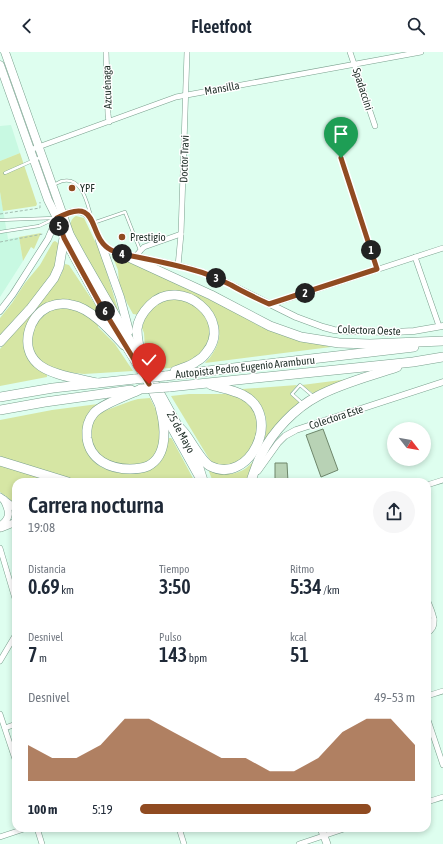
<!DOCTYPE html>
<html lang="es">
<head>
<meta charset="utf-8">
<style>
  :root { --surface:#fff; --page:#f6f6f7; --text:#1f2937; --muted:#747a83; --accent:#904b21 }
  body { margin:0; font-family:"Asap Condensed",sans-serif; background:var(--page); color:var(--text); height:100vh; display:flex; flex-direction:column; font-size:15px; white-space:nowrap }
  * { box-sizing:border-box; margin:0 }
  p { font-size:13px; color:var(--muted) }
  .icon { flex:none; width:22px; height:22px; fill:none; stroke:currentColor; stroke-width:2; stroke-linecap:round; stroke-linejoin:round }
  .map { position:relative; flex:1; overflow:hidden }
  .sheet { position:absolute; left:12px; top:426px; width:419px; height:354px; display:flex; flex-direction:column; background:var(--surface); border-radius:12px; box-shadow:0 2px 6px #0003 }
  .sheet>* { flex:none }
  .needle { width:26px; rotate:121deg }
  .tools { position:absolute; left:387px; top:370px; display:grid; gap:8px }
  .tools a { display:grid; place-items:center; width:44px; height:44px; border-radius:50%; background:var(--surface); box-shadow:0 2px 6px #0003; font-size:20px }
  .pin { position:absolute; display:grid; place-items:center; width:34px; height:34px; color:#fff; margin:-41px -17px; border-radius:50% 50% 50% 0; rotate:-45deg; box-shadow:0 0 4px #0007 }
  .pin .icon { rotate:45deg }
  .km { position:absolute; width:20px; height:20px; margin:-10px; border-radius:50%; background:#222; color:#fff; font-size:11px; line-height:20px; text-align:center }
  .round { display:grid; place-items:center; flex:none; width:42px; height:42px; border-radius:21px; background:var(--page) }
  .head { display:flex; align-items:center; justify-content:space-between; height:68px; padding:0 16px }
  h1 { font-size:22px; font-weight:600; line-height:30px }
  .stats { display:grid; grid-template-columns:repeat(3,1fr); gap:6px; height:68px; padding:4px 16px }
  .stats div { display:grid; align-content:center }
  .stats b { font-size:20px; font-weight:600 }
  .stats small { font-size:11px; font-weight:400 }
  .stats p { font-size:11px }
  .chart { height:112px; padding:8px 16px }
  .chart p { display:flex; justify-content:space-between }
  .chart svg { width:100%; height:72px; margin-top:4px; fill:var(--accent); opacity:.7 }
  ul { padding:0 16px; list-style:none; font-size:13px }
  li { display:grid; grid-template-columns:64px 48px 1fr; align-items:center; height:30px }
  li i { height:10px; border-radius:5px; background:var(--accent) }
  header { display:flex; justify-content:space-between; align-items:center; height:52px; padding:0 16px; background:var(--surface); font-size:18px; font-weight:600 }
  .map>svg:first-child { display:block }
  .built { fill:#c8f9e2 }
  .green { fill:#d6e6a4 }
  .building { fill:#b8d2b5; stroke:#6e866b }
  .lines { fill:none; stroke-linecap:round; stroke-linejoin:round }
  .service-casing { stroke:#7aa08e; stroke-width:3.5 }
  .minor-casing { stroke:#7aa08e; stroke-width:6 }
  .tertiary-casing { stroke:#7aa08e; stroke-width:7 }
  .secondary-casing { stroke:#7aa08e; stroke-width:8 }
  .primary-casing { stroke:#7aa08e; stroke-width:9 }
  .motorway-casing { stroke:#7aa08e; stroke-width:10 }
  .path { stroke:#a1bcaf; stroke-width:1; stroke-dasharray:3 2; stroke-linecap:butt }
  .service { stroke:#fff; stroke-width:2.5 }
  .minor { stroke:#fff; stroke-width:5 }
  .tertiary { stroke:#fff; stroke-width:6 }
  .secondary { stroke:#fff; stroke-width:7 }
  .primary { stroke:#fff; stroke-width:8 }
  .motorway { stroke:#fff; stroke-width:9 }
  .motorway-bridge-casing { stroke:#7aa08e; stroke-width:10; stroke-linecap:butt }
  .motorway-bridge { stroke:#fff; stroke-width:9 }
  .route-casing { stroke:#fff; stroke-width:8 }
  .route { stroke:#904b21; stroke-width:5 }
  .poi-dot { fill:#904b21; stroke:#fff; stroke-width:1.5 }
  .labels { text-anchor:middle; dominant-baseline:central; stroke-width:3; stroke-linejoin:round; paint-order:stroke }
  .street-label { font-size:11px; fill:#1f2e27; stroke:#fff }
  .poi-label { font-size:11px; fill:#1f2e27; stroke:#fff; text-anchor:start }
</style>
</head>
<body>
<header><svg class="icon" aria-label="back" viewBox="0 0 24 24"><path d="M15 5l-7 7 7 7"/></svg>Fleetfoot<svg class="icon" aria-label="search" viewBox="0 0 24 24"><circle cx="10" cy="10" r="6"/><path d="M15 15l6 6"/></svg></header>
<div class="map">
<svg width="443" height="792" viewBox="0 0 443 792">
  <rect width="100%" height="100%" fill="#defeef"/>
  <g class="built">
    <path d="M11,73L20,101L0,109V74Z"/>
    <path d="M0,140L8,187L19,185L23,209L0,245Z"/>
  </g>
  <g class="green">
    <path d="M20,101L37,152L36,154L3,159L0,140V109Z"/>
    <path d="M76,164L84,166L102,204L118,258L117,260L71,176C70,170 71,167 76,164Z"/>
    <path d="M41,181L34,197L31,195L23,209L19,185Z"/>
    <path d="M55,189L58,191L60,196L52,225L0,286V266L12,251L25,231L40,213L53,190Z"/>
    <path d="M113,201L132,209L243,264L261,275L277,281L331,295L205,311C207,308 209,307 211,304C213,301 216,296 217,293C224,276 214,255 198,247C191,244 184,242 177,240L140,263L133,262L127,251L119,231L118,218L112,203Z"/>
    <path d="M65,212L69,213L102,263V265L58,250L26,279L38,317L47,323V325L0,334V297L54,233L61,223Z"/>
    <path d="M175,245L200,255L213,279L204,300L188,310L170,316L155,317L150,309L145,297L144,281L142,276L145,265L158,250Z"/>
    <path d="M56,255L73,256L98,270V275L115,292L133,319L84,322L66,320L45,315L35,302L31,289L36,271L42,264L49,259Z"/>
    <path d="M349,327L314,342L302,333Z"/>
    <path d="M297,333L290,342L301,352L288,364L247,430H213L208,417C218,422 230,424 241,419C259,411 272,378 264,360C259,350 250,345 242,339V337Z"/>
    <path d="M189,342H229L243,347L251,354L258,365V386L245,407L228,415L211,410L171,344Z"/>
    <path d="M150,346L159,364L160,375L159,398L148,411L121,414L97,404L89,389L91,373L98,362L104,359L131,349L138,347Z"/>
    <path d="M98,352L87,369C89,379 91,389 92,399C93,402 93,406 94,408C100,420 128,423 140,421C147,420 154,416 159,411C166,404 166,395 169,386H171L172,387L195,430H78L0,405V368L52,358Z"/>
    <path d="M0,412L55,430H16V453L7,445L0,440Z"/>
  </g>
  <g class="building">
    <path d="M323,377L338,418L321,425L306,383Z"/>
    <path d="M275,411H287L288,430H275Z"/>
  </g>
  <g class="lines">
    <defs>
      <g id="service">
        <path d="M5,121L41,105"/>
        <path d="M53,133C56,132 59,130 62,129C82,124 87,151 91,164"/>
        <path d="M0,168L54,166"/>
        <path d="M93,171L125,160L140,198"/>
        <path d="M0,180L39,174L54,167"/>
        <path d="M302,351L292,342L300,333L314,345"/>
      </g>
      <g id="minor">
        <path d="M106,0L108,62L109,70"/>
        <path d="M350,0L375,74"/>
        <path d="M30,98L176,45L421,0"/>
        <path d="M341,106L377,217"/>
        <path d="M136,204L141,198L144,195L181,182"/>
        <path d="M415,205L439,274"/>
        <path d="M178,214L181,182L187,0"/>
        <path d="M269,253L443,196"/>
        <path d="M427,433L443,428"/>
        <path d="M0,496L16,550"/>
        <path d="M427,547C431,558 441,574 427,581"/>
        <path d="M427,573L430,572L434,567"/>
        <path d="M0,609L16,582"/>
        <path d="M427,644L443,639"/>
        <path d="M0,662L16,710"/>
        <path d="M427,665L443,713"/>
        <path d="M5,676L16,672"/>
        <path d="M427,750L443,745"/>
        <path d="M37,776L42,792"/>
        <path d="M179,776L184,792"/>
        <path d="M0,785L27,776"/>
        <path d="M299,792L347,776"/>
      </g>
      <g id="tertiary">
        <path d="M0,259L13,242L48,187L57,166C72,158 86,153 94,174C98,183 99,191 108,197C118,202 128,203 138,205C163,210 189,215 213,224L296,265L323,275L334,278L347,279L394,280L414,279L443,274"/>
        <path d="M258,419L278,391L285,384L296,378L443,330"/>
      </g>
      <g id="secondary">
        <path d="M0,445L16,457"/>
        <path d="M0,474C11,466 10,460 4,448"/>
        <path d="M1,476L16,470"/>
        <path d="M321,776L327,792"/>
      </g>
      <g id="primary">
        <path d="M5,0L70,183L81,203L154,330L181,379"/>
        <path d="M0,13L48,148L57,166L64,186L78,212L100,252L149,332L160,355L198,423"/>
        <path d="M100,189L120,245L129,279"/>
        <path d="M188,393L198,411L204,430"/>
      </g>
      <g id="motorway">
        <path d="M124,203L211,243L270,274L301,285L339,291L370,292L443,289"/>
        <path d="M0,290L31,256L54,226L59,215L64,186"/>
        <path d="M143,310C140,300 137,288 137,277C138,268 144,259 150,253C180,223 235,267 206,301C204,304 201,307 197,309C191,314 182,316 175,319"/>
        <path d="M165,324L414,295"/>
        <path d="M97,331C80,327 49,323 37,311C20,295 28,265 48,255C55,252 64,251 72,253C91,256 112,280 124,293"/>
        <path d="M169,335L413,310L443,305"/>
        <path d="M141,337C129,343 102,352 94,361C88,368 86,377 87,386C90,408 110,417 130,417C136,417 143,416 148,414C169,403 165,373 160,355"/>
        <path d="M0,345L53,336L135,327"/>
        <path d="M0,358L45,350L131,338"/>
        <path d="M178,374C181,377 184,380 186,383C192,391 202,410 210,414C249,434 284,364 243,343C234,338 221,336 211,333"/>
        <path d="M0,409L68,430"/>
        <path d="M251,429C254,420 257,411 261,403C273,379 295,356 318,344C342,331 371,324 397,315"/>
      </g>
    </defs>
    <use href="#service" class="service-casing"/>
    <use href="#minor" class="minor-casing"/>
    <use href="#tertiary" class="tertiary-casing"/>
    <use href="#secondary" class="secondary-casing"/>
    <use href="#primary" class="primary-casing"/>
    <use href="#motorway" class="motorway-casing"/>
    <g class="path">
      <path d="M0,162L40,156V150"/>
      <path d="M0,190L43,182"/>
    </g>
    <use href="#service" class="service"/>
    <use href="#minor" class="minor"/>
    <use href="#tertiary" class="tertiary"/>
    <use href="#secondary" class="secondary"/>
    <use href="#primary" class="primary"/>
    <use href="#motorway" class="motorway"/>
    <defs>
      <g id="motorway-bridge">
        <path d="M135,327L165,324"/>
        <path d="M141,337L169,335"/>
      </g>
    </defs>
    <use href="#motorway-bridge" class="motorway-bridge-casing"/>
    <use href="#motorway-bridge" class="motorway-bridge"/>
  </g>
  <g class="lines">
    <defs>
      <path id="route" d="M149,332L100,252L78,212L64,186L57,166C102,142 86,185 111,198C119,202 128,203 137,205C157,209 177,213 197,219C209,222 220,228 231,233C243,240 256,246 269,252L377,217L341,106"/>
    </defs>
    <use href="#route" class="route-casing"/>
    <use href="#route" class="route"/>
  </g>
  <g class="poi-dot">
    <circle cx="72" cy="136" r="4"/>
    <circle cx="122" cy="185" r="4"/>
  </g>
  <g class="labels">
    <g class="street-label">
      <text transform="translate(107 35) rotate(-92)">Azcuénaga</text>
      <text transform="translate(222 36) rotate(-10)">Mansilla</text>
      <text transform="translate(363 37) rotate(72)">Spadaccini</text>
      <text transform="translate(184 107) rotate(-88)">Doctor Travi</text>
      <text transform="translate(369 278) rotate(2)">Colectora Oeste</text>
      <text transform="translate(245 315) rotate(-6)">Autopista Pedro Eugenio Aramburu</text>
      <text transform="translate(336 365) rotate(-18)">Colectora Este</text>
      <text transform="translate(181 380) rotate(61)">25 de Mayo</text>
    </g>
    <g class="poi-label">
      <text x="80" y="136">YPF</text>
      <text x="130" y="185">Prestigio</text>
    </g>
  </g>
</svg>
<div class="tools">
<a><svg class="needle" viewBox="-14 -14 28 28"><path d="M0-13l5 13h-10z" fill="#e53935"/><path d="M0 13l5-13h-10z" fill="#747a83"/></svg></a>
</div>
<div class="pin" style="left:341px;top:106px;background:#1e9e55"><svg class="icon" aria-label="arrive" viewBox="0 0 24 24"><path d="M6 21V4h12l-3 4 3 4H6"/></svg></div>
<div class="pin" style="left:149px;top:332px;background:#d93025"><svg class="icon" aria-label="check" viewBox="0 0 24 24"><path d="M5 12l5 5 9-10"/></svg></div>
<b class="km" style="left:371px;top:198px">1</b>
<b class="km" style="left:305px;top:241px">2</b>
<b class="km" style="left:216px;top:226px">3</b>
<b class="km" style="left:122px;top:202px">4</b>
<b class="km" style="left:59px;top:174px">5</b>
<b class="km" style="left:105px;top:259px">6</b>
<section class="sheet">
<div class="head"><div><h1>Carrera nocturna</h1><p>19:08</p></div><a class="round"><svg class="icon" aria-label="share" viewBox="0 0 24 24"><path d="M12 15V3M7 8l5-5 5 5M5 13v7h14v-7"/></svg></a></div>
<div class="stats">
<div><p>Distancia</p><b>0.69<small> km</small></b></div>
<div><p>Tiempo</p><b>3:50</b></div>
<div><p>Ritmo</p><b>5:34<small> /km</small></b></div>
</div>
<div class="stats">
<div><p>Desnivel</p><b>7<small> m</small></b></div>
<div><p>Pulso</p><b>143<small> bpm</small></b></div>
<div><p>kcal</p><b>51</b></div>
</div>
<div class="chart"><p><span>Desnivel</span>49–53 m</p>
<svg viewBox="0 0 160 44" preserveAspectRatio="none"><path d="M0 44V22L10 30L20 30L30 22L40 6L50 6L60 14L70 22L80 30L90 30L100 38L110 38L120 30L130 14L140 6L150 6L160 22V44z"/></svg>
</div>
<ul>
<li><b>100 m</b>5:19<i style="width:84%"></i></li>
</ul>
</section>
</div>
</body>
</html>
